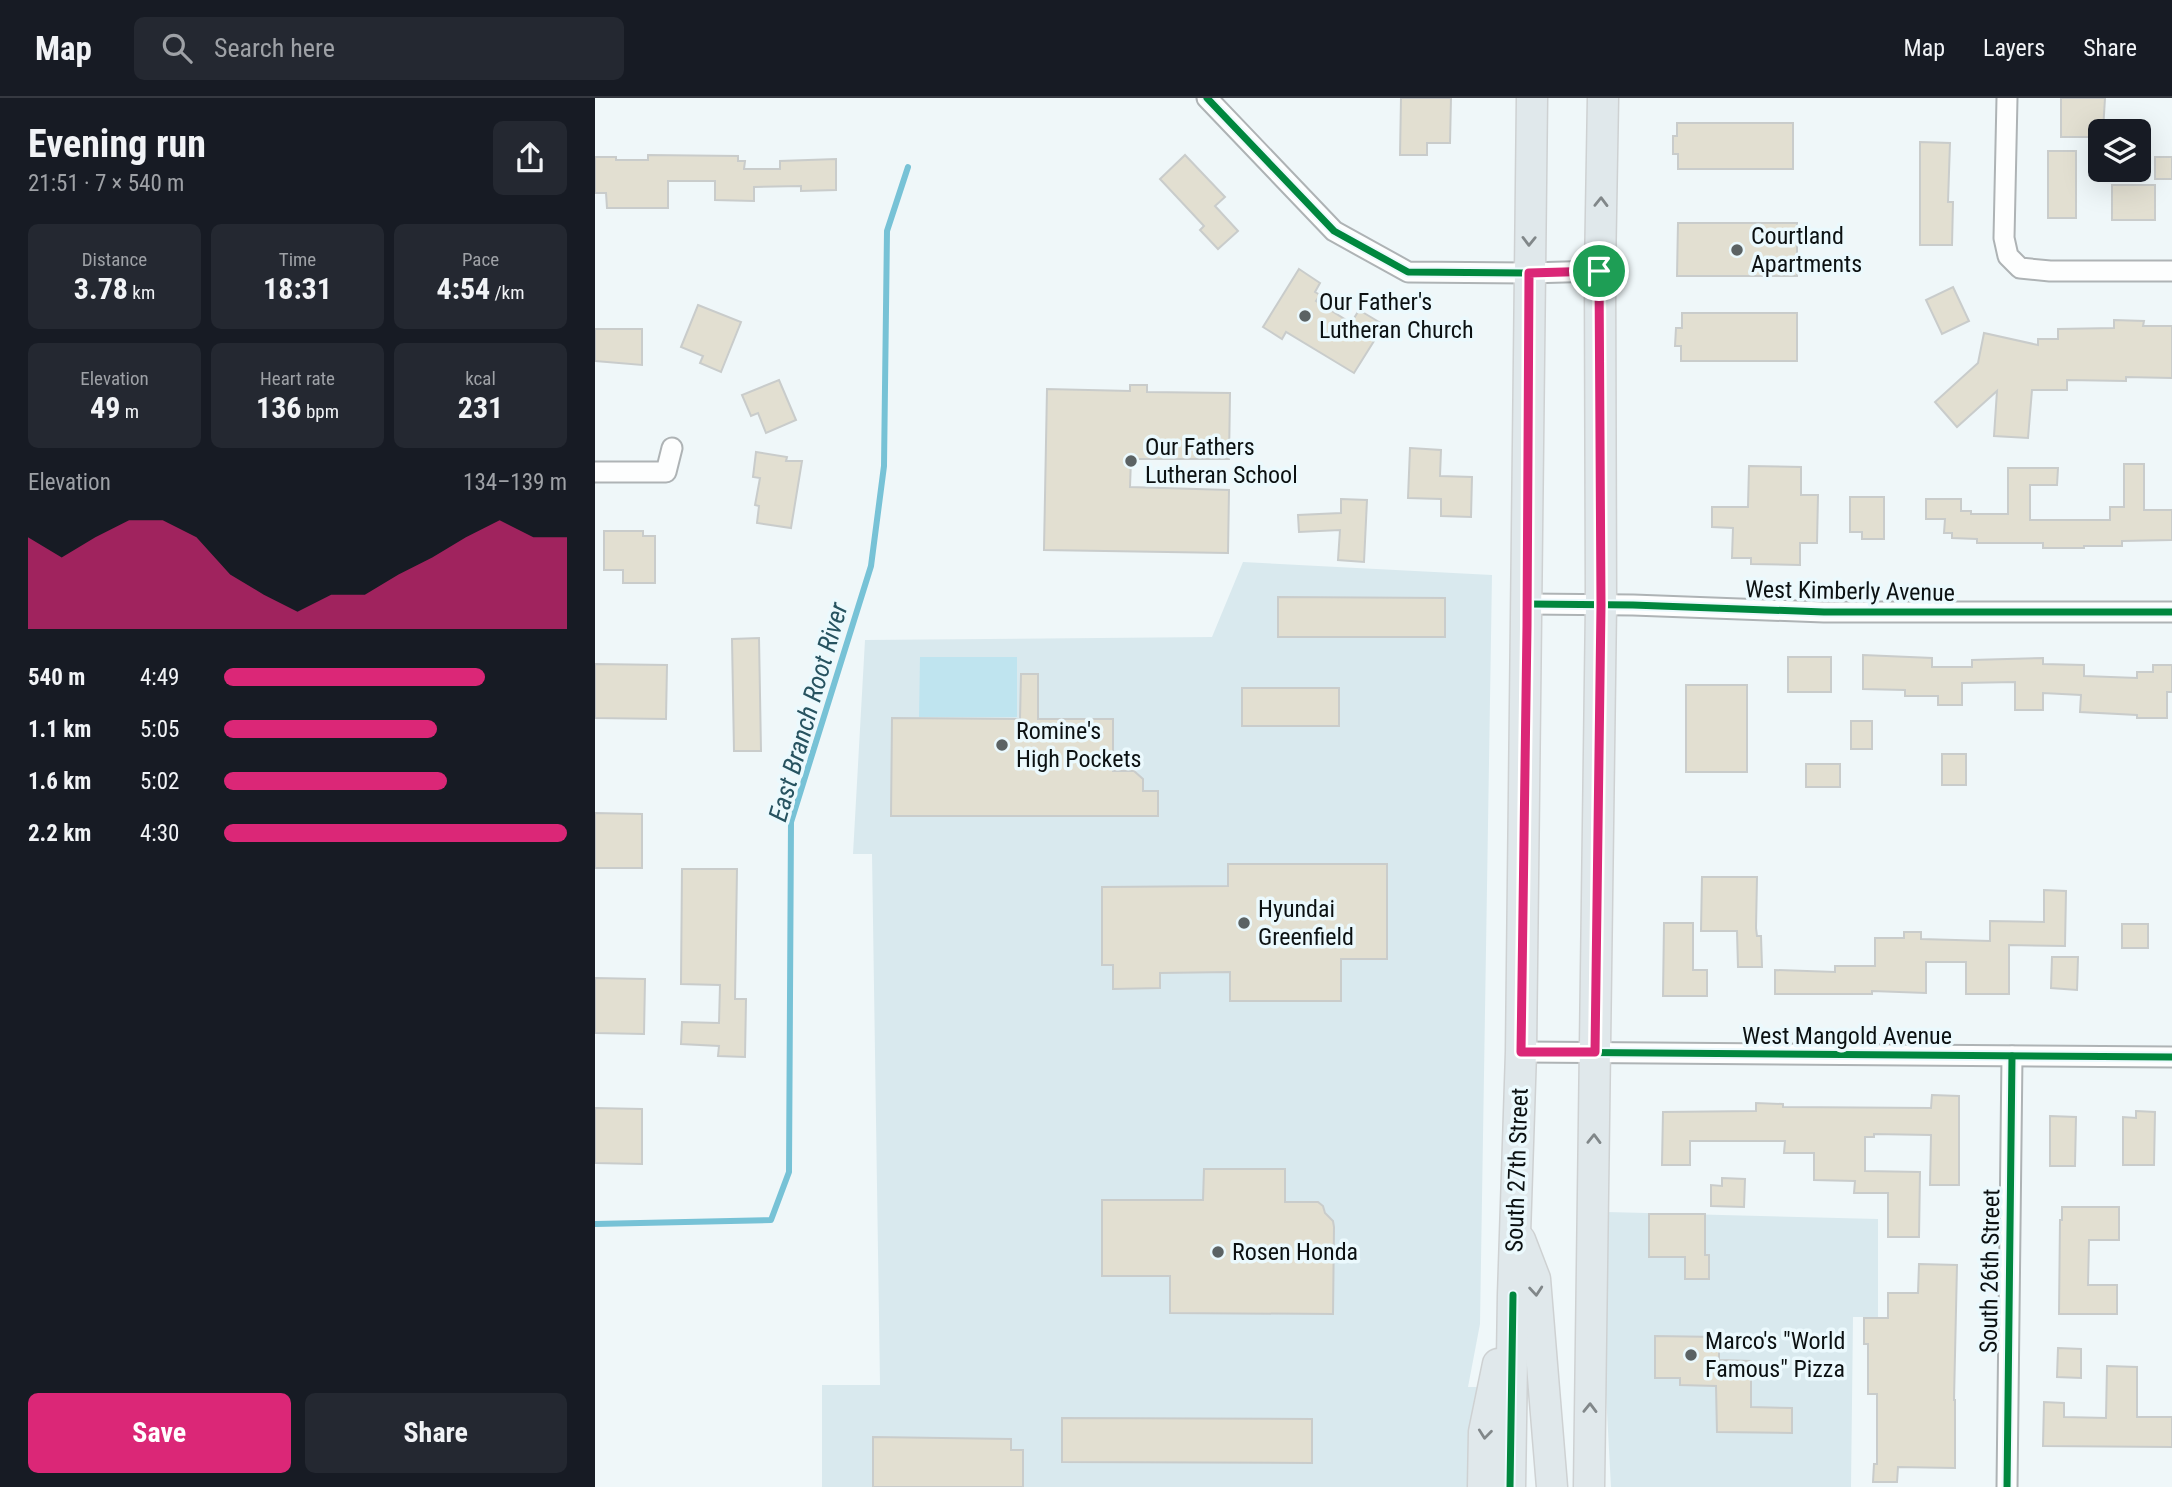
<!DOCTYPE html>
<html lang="en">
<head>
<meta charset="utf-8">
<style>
  :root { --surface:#171b24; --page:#242831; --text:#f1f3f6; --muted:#9ea1a6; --line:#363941; --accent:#db2777 }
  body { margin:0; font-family:"Roboto Condensed",sans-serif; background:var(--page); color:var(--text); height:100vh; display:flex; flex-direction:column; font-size:26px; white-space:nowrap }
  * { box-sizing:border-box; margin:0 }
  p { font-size:23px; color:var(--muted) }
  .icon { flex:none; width:38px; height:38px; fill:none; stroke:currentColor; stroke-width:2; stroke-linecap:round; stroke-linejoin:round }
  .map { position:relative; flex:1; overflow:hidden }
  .details { display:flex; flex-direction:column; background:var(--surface); width:595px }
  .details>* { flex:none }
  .controls { position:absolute; left:1493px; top:21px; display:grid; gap:14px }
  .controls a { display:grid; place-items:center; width:63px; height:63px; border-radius:10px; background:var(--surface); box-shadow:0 7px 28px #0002; font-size:35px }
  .pin { position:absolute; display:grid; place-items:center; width:60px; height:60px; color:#fff; margin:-30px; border:4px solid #fff; border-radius:50%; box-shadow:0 2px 7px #0007 }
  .round { display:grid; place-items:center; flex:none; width:74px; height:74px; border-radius:10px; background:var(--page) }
  .headline { display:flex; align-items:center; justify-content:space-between; height:119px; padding:0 28px }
  h1 { font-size:38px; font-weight:700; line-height:52px }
  .stats { display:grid; grid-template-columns:repeat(3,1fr); gap:10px; height:119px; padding:7px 28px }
  .stats div { display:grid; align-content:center; border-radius:10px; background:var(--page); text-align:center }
  .stats b { font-size:30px; font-weight:700 }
  .stats small { font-size:19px; font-weight:400 }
  .stats p { font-size:19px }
  .chart { height:196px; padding:14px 28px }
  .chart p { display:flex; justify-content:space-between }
  .chart svg { width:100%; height:126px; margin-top:7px; fill:var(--accent); opacity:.7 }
  .cta { display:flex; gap:14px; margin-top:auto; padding:14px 28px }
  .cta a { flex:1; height:80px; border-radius:10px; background:var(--accent); color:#fff; font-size:28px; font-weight:700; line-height:80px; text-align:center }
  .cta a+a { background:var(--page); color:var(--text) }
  ul { padding:0 28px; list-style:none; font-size:23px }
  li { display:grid; grid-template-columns:112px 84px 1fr; align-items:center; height:52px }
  li i { height:18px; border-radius:9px; background:var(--accent) }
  header { display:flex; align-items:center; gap:42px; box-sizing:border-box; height:98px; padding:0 35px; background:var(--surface); border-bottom:2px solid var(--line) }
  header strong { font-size:33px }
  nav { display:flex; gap:38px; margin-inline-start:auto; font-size:24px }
  .search { width:490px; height:63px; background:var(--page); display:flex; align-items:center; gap:18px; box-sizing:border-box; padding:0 24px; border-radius:10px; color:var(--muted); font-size:26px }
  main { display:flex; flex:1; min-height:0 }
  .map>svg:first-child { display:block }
  .built { fill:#d9e9ee }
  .green { fill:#bfe4ef }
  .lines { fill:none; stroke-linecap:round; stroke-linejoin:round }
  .stream { stroke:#77c2d6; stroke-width:6 }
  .building { fill:#e2dfd1; stroke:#c9cccb; stroke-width:2 }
  .street-casing { stroke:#aeb3b5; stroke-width:23 }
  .primary-casing { stroke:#ced1d2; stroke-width:33 }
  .street { stroke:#fdfefe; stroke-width:19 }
  .primary { stroke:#e0e8eb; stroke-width:30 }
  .cycleway-casing { stroke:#ebf9fd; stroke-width:11 }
  .cycleway { stroke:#00873e; stroke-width:7 }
  .oneway { stroke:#818789 }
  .route-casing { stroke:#fff; stroke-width:14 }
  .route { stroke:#db2777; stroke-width:9 }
  .poi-dot { fill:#5b6263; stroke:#ebf9fd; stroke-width:2.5 }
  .labels { text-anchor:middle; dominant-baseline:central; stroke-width:7; stroke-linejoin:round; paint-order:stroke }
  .poi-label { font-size:24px; fill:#0c1112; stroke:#ebf9fd; text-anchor:start }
  .street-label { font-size:24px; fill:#0c1112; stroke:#ebf9fd }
  .water-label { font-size:26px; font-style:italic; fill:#275360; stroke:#ebf9fd }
</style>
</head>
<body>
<header>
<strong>Map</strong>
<div class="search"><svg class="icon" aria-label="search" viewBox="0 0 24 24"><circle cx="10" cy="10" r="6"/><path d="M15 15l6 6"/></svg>Search here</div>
<nav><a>Map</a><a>Layers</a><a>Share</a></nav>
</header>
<main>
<section class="details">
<div class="headline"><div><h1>Evening run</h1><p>21:51 · 7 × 540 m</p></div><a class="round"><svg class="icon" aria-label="share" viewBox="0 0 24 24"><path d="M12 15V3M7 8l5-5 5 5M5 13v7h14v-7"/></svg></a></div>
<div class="stats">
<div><p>Distance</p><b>3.78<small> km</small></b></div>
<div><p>Time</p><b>18:31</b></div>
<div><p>Pace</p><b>4:54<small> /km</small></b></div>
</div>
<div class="stats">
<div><p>Elevation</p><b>49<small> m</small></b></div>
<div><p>Heart rate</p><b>136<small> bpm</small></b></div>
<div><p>kcal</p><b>231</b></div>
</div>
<div class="chart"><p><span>Elevation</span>134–139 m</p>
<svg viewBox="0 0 160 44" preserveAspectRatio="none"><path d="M0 44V12L10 19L20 12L30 6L40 6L50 12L60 25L70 32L80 38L90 32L100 32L110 25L120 19L130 12L140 6L150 12L160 12V44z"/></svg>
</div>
<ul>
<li><b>540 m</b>4:49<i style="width:76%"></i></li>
<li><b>1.1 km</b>5:05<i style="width:62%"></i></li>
<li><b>1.6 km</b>5:02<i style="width:65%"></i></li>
<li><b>2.2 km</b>4:30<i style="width:100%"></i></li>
</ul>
<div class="cta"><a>Save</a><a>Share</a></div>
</section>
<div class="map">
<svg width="1577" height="1389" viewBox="0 0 1577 1389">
  <rect width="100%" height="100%" fill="#eff7f9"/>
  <g class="built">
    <path d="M648,464L897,477L885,1226L873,1289H886L882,1389H227V1287H285L277,756H258L270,542L617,539Z"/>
    <path d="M1012,1114L1283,1121V1219H1258L1256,1389H1016L1010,1277Z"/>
  </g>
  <path class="green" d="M325,559H422V619H324Z"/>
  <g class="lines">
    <path class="stream" d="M0,1126L176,1122L194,1074L196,724L276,468L289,368L292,133L313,69"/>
  </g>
  <g class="building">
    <path d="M806,0H856L855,45H832V57H805Z"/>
    <path d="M1466,0H1510L1508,33H1505V39H1466Z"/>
    <path d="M1082,25H1198V71H1083V56H1078V38H1082Z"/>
    <path d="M1325,44L1355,45L1353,104H1358L1357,147H1325Z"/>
    <rect x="1453" y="53" width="28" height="67"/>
    <path d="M53,57L143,58V63H150L149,71H185V63L241,61V92L206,93V88L159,89V103L120,102V83H73V110H12L11,95H0V59H21V62H53Z"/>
    <path d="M590,57L630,99L620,108L643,133L623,151L605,132L609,128L565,81Z"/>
    <rect x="1560" y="59" width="17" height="22"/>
    <rect x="1517" y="87" width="43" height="35"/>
    <path d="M1083,125H1202V178H1082Z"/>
    <path d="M704,171L725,185L720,194L725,197L721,203L756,225L764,212L789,227L759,275L691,234L687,241L668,229Z"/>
    <path d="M1358,189L1374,223L1347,236L1331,202Z"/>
    <path d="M103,207L146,224L126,274L105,265L108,258L86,249Z"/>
    <path d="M1087,215H1202V263H1086V248H1080L1081,230H1087Z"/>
    <path d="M1519,222L1549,223L1548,228H1577V280L1531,279V283L1472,282V292H1437L1433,340L1399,338L1402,293L1362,329L1340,304L1383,265L1389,235L1443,247V241H1463V231L1519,230Z"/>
    <path d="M0,231H47V267L0,263Z"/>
    <path d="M184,282L201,322L171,335L163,315L156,318L147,297Z"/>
    <path d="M535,287H552V294L635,295L634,361H536L535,389L634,392L633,455L449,452L452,291L535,293Z"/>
    <path d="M815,350L846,352L845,378L877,379L876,419L846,418V401L813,400Z"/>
    <path d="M161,354L192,359L191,363H207L196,430L162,425L164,408L160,407L165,380L158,379Z"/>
    <path d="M1529,366H1549V412H1577V442L1527,443V448H1489V450H1448V445H1382V441L1357,440V435H1349L1350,421H1331V401H1366V413H1376V416H1413V370H1463L1462,387H1435V422H1515V409H1529Z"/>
    <path d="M1154,368L1206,369V397H1223L1222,445H1205V467L1156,466V460H1137L1138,430L1117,429V409H1153Z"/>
    <path d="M1255,399H1289V441H1267V434H1255Z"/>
    <path d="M746,401L772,402L769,464L743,462L745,432L704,434L703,417L746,415Z"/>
    <path d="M9,433H48V438H60V485H28V472H9Z"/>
    <path d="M683,499L850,500V539H683Z"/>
    <path d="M164,540L166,653H139L137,541Z"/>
    <path d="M1268,557L1337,560V569H1377V562L1448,560V566L1489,567V578L1542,580V574H1558V567H1577V594H1572V620H1542V617L1485,614L1486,597L1448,595V612H1420V584L1367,585V607H1343V598H1310V592L1268,591Z"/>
    <rect x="1193" y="559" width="43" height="35"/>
    <path d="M0,566L72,567L71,621L0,620Z"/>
    <path d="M426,576H443V621H518V673H539L548,681V693H563V718H296L297,620L425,621Z"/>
    <rect x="1091" y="587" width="61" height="87"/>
    <rect x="647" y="590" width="97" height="38"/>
    <rect x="1256" y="623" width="21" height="28"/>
    <rect x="1347" y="656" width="24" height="31"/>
    <rect x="1211" y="666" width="34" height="23"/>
    <path d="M0,715L47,716V770H0Z"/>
    <path d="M633,766H792V861H746V903H635V874L565,875V890L518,891V867H507V789L633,788Z"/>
    <path d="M87,771H142L140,901H151L150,959L123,958L124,948L86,946L87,924L124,925L125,887L86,886Z"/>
    <path d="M1107,779H1162L1161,830L1162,838H1166L1167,869H1143L1142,833H1106Z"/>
    <path d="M1449,792L1471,793L1470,848L1414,847V896H1371V864H1331V895L1277,893V896H1180V872L1240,874V868H1280V840H1309V834H1326V841L1395,843V823L1449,824Z"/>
    <path d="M1069,825H1098V872H1112V898H1068Z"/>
    <rect x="1527" y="826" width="26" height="24"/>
    <path d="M1457,859H1483L1482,892L1456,890Z"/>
    <path d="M0,880L50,881L49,936L0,935Z"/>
    <path d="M1337,997L1364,998V1087H1335L1336,1037L1279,1036V1039H1270V1073L1325,1074L1324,1139H1293V1095H1259L1260,1083L1219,1082V1055H1189L1190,1043H1095V1067H1067L1068,1014L1161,1013V1005L1188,1006V1009L1336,1010Z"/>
    <path d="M0,1010L47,1011V1066L0,1065Z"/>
    <path d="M1541,1013L1560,1014L1559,1067H1528V1019L1541,1020Z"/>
    <path d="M1455,1018L1481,1019L1480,1068H1455Z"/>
    <path d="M609,1071H690V1104H723L728,1108L730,1115L738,1123L739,1129L738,1216L575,1215V1178H507V1102H608Z"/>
    <path d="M1127,1080L1150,1081L1149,1109L1116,1108V1087L1127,1088Z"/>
    <path d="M1467,1109H1524V1142H1494L1493,1187H1522V1216H1464L1465,1122H1467Z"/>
    <path d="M1054,1116H1110V1157H1114V1181H1090V1159H1054Z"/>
    <path d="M1324,1166L1362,1167L1359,1302H1360V1370L1303,1369L1302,1384H1278L1279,1366H1282V1296H1273V1246H1269V1220H1293V1195H1323Z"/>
    <path d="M1060,1238L1124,1239V1262L1156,1263V1309L1197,1310V1335L1122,1334L1121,1288L1085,1287V1280H1060Z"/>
    <path d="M1463,1250L1486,1251V1280L1462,1279Z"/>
    <path d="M1512,1268L1542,1269V1319H1577V1349L1448,1348L1449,1304L1469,1305V1319L1511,1320Z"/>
    <path d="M467,1320L717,1321V1365L467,1364Z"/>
    <path d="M278,1339L416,1341V1352H428V1389H278Z"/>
  </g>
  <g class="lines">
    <defs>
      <g id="street">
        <path d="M612,0L739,133L813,174L934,175L1005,173"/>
        <path d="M1412,0L1409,140L1413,158L1425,170L1455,173H1577"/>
        <path d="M0,374H71L77,350"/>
        <path d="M933,506L1038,507L1229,514H1577"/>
        <path d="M926,954L1577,959"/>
        <path d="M1412,1389L1417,958"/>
      </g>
      <g id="primary">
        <path d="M925,1142L940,1181L957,1389"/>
        <path d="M888,1389L889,1334L903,1266"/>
        <path d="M915,1389L918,1197L926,954L937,0"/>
        <path d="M994,1389L1006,507L1005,173L1008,0"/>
      </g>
    </defs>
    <use href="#street" class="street-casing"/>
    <use href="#primary" class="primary-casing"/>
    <use href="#street" class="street"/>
    <use href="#primary" class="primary"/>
    <defs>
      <g id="cycleway">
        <path d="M612,0L739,133L813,174L934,175L1005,173"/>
        <path d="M933,506L1038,507L1229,514H1577"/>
        <path d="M926,954L1577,959"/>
        <path d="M915,1389L918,1197"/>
        <path d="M1412,1389L1417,958"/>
      </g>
    </defs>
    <use href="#cycleway" class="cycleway-casing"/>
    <use href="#cycleway" class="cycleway"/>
  </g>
  <defs><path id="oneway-chevron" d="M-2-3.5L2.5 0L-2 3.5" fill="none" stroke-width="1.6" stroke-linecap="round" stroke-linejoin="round" transform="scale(1.75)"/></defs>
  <g class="oneway">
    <use href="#oneway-chevron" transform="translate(1006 104) rotate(-89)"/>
    <use href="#oneway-chevron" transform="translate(934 143) rotate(91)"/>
    <use href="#oneway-chevron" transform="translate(999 1041) rotate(-89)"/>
    <use href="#oneway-chevron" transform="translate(941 1193) rotate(85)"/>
    <use href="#oneway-chevron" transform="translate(995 1310) rotate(-89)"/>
    <use href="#oneway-chevron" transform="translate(890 1336) rotate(96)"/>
  </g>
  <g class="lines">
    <defs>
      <path id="route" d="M1004,173L1006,507L1000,954H926L932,528L934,175Z"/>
    </defs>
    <use href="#route" class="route-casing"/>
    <use href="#route" class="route"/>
  </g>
  <g class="poi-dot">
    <circle cx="1142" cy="152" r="7"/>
    <circle cx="710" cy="218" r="7"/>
    <circle cx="536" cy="363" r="7"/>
    <circle cx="407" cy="647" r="7"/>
    <circle cx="649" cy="825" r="7"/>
    <circle cx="623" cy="1154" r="7"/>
    <circle cx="1096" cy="1257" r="7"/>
  </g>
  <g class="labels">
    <g class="poi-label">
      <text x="1156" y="138">Courtland<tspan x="1156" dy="28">Apartments</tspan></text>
      <text x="724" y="204">Our Father's<tspan x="724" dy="28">Lutheran Church</tspan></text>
      <text x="550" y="349">Our Fathers<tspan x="550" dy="28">Lutheran School</tspan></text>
      <text x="421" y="633">Romine's<tspan x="421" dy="28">High Pockets</tspan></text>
      <text x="663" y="811">Hyundai<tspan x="663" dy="28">Greenfield</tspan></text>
      <text x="637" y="1154">Rosen Honda</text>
      <text x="1110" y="1243">Marco's "World<tspan x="1110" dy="28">Famous" Pizza</tspan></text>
    </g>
    <g class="street-label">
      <text transform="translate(1255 493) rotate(1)">West Kimberly Avenue</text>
      <text x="1252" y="938">West Mangold Avenue</text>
      <text transform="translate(922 1072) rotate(-88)">South 27th Street</text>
      <text transform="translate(1395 1173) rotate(-89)">South 26th Street</text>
    </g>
    <g class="water-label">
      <text transform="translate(213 614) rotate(-74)">East Branch Root River</text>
    </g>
  </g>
</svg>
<div class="controls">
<a><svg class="icon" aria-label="layers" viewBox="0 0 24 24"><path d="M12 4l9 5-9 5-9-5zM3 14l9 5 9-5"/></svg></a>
</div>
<div class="pin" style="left:1004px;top:173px;background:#1e9e55"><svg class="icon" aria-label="arrive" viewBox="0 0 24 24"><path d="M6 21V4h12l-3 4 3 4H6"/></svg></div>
</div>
</main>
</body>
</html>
